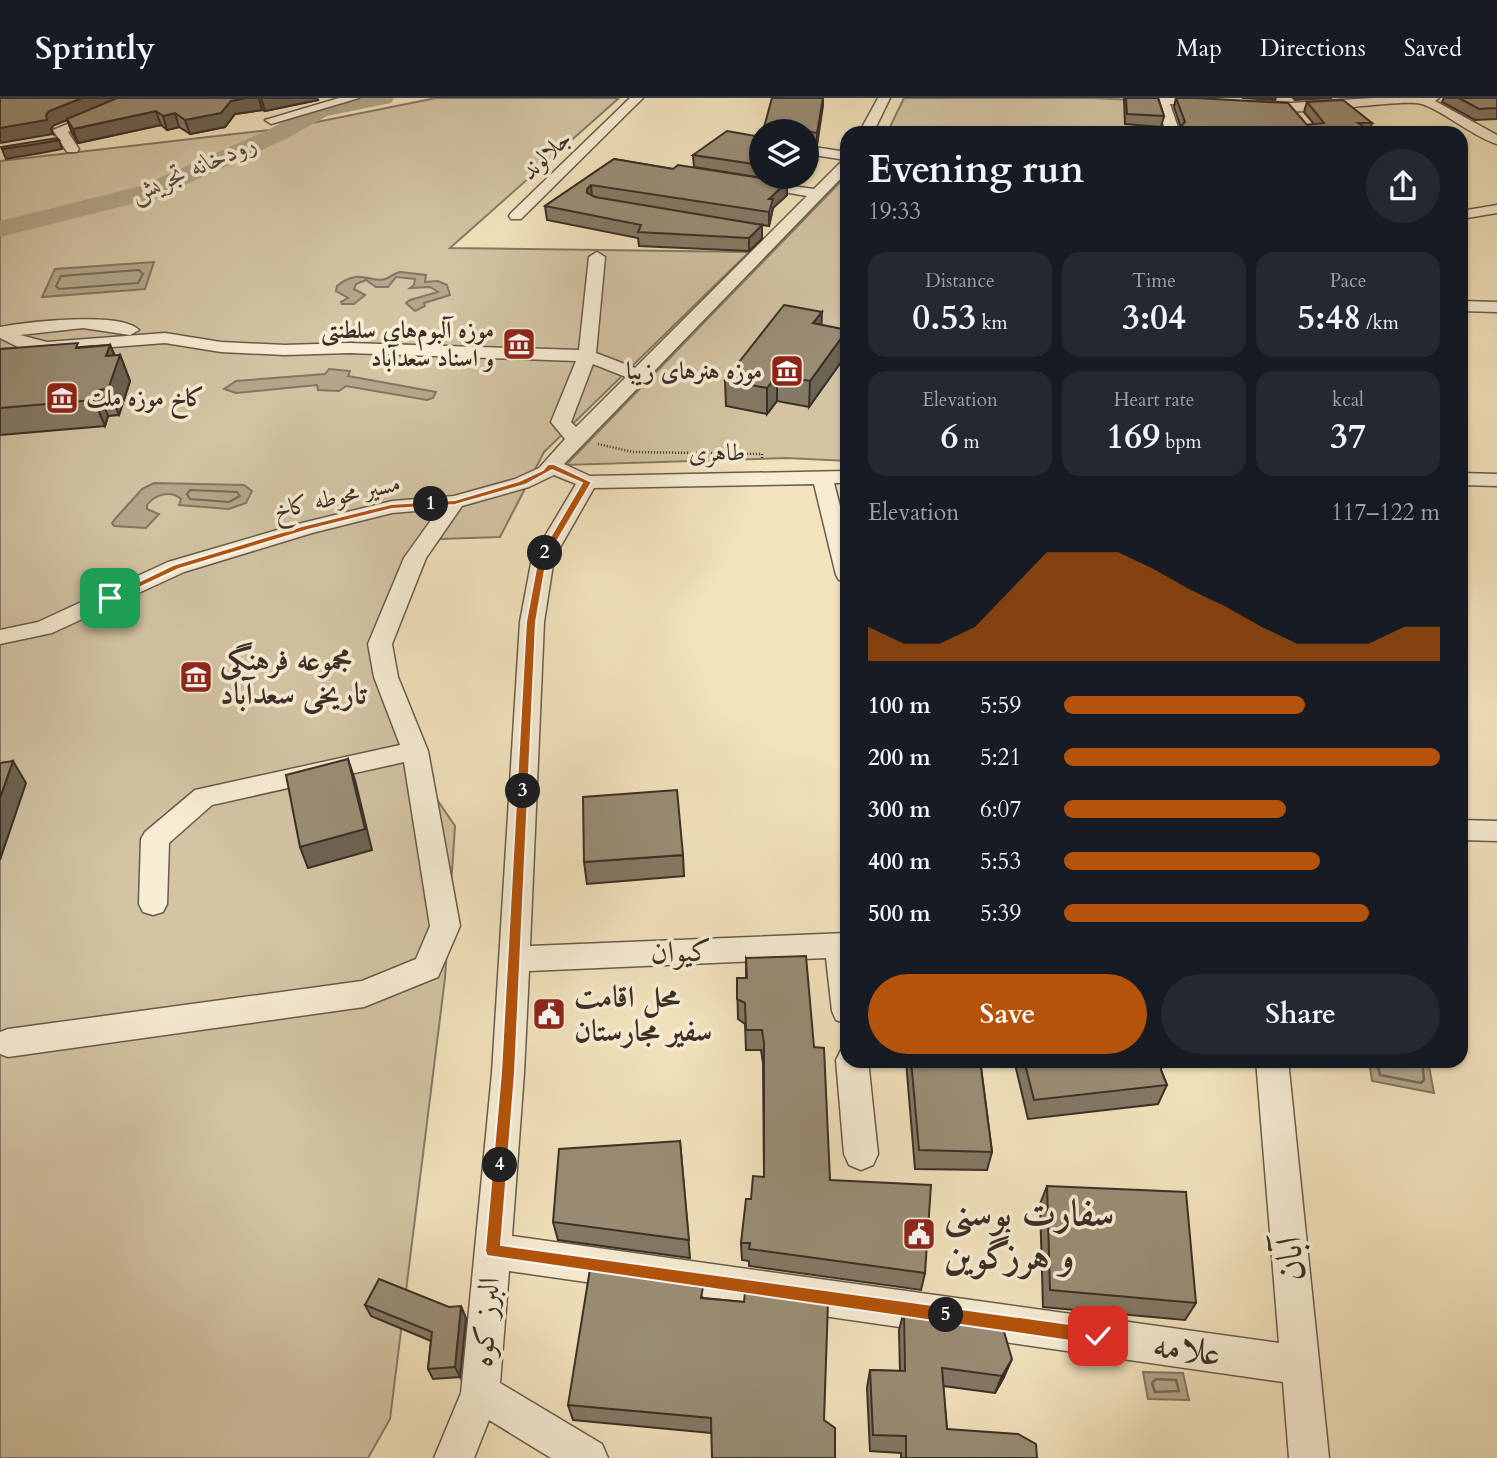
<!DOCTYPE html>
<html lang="en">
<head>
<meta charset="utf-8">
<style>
  :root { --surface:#171b24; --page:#242831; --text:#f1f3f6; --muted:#9ea1a6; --line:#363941; --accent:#b45309 }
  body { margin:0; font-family:Cardo,Amiri,serif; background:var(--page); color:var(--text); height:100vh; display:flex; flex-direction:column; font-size:26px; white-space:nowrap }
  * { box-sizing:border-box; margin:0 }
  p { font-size:23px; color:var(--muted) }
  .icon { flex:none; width:38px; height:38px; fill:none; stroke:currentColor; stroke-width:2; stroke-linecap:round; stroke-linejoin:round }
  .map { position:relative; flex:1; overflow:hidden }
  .details { position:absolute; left:840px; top:28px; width:628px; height:942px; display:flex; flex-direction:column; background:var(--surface); border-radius:21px; box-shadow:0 2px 5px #0004 }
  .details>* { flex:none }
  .controls { position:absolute; left:749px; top:21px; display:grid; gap:14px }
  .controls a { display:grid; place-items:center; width:70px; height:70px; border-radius:50%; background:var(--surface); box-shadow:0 2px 5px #0004; font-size:35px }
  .pin { position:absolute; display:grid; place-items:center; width:60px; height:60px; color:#fff; margin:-30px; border-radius:14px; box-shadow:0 4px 10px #0006 }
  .km { position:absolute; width:35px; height:35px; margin:-18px; border-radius:50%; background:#222; color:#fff; font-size:19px; line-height:35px; text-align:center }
  .round { display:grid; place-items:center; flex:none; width:74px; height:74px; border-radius:37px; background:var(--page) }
  .summary { display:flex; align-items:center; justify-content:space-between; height:119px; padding:0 28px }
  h1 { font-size:38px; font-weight:700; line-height:52px }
  .stats { display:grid; grid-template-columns:repeat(3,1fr); gap:10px; height:119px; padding:7px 28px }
  .stats div { display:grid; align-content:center; border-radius:18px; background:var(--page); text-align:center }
  .stats b { font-size:35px; font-weight:700 }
  .stats small { font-size:19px; font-weight:400 }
  .stats p { font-size:19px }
  .chart { height:196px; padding:14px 28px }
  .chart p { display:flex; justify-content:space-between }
  .chart svg { width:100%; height:126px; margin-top:7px; fill:var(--accent); opacity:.7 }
  .action { display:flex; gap:14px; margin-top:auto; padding:14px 28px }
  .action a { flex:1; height:80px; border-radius:42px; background:var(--accent); color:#fff; font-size:28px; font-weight:700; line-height:80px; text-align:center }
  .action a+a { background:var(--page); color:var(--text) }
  ul { padding:0 28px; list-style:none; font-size:23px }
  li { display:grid; grid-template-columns:112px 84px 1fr; align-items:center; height:52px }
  li i { height:18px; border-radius:9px; background:var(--accent) }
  header { display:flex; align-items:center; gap:42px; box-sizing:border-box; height:98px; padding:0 35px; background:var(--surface); border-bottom:2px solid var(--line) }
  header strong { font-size:33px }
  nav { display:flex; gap:38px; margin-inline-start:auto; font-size:24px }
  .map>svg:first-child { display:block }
  .green { fill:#d3c4a4; stroke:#867a66; stroke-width:2 }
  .water { fill:#b3a68a; stroke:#837662; stroke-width:2 }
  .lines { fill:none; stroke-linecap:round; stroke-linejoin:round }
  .shore-far1 { stroke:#766a58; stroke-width:2 }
  .shore { stroke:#766a58; stroke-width:2.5 }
  .river { fill:#b3a68a; fill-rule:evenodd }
  .minor-casing { stroke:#685c4c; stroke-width:3 }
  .path { stroke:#3a2f27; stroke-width:2.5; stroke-dasharray:1 2; stroke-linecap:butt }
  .minor { fill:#f7edd4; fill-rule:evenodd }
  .wall { fill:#847965; stroke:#3a2f27; stroke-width:2 }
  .shaded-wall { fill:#6c6352; stroke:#3a2f27; stroke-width:2 }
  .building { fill:#9a8d75; stroke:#3a2f27; stroke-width:2 }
  .route { fill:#b45309; stroke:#fff; stroke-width:2 }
  .labels { text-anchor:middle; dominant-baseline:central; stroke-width:7; stroke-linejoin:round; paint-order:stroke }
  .far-street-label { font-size:24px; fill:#3a2f27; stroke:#f7edd4 }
  .far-poi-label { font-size:24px; font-weight:bold; fill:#3a2f27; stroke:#f7edd4; text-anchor:end }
  .far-water-label { font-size:26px; font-style:italic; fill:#584d40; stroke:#f7edd4 }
  .poi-label { font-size:30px; font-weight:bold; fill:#3a2f27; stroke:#f7edd4; text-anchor:start }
  .street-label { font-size:30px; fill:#3a2f27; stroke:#f7edd4 }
  .near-poi-label { font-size:37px; font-weight:bold; fill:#3a2f27; stroke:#f7edd4; text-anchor:start }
  .near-street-label { font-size:37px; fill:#3a2f27; stroke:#f7edd4 }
</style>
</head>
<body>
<header>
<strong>Sprintly</strong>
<nav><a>Map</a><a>Directions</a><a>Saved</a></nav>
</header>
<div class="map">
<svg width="1497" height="1360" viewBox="0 0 1497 1360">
  <rect width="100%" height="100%" fill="#f2e3bd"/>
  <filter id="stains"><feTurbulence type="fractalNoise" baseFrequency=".00286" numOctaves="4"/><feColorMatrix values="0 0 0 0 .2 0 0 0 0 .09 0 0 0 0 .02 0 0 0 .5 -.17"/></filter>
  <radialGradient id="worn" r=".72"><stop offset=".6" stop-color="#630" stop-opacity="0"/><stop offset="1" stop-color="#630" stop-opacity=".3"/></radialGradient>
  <g class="green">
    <path d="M436,0H619L450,150L749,154L544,354L500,439L440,441L384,512L399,646L455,728L445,880L390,1321L368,1360H0V63L287,30Z"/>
    <path d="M904,0H1093L1153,3L1165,35H887Z"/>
    <path d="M847,77V363L787,360L566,367Z"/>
  </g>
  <g class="water">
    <path d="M154,164L145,191L42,199L55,171Z"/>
    <path d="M400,174L426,177L425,184L438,183L447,187L450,197L424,205L425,208L415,213L406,205L410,202L438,194L430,189L410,190L414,187L415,181L396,179L388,189H376L366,182L356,186L354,191L365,197L354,206H342L341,204L348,200L336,193L337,188C358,169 373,186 385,181C391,179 394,175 400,174Z"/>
    <path d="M329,271L350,273L348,278L436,294L433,300L427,302L346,288L339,293L318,292L317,287L236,295L224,291L236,283L325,276Z"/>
    <path d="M154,385L244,387L252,393L246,405L229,411L179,407L181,401C171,392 155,396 147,407V411L159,416L146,430L114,428L112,425L115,421L142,391Z"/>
    <path d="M1369,963H1428L1434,995L1372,983Z"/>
    <path d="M1143,1274L1183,1275L1189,1302L1148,1301Z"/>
  </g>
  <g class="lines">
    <g class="shore-far1">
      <path d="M139,172L143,176L138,185L59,191L56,188L61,178Z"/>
      <path d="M190,392L237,394L240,398L229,404L190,401L187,396Z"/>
    </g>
    <g class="shore">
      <path d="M1376,962L1380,977L1421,985L1424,982L1422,962"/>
      <path d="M1156,1281L1176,1282L1179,1293L1155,1294L1152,1285Z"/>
    </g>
    <path class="river" d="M347,0H394L391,5L327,18L286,41L159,99L0,139V123L141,88L270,31L312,7Z"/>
    <defs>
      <g id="minor">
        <path d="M130,0H147L68,34L79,51L77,54H67L53,32Z"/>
        <path d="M339,0H359L271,26L265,22Z"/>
        <path d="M630,0H643L521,121H511L509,118L511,115Z"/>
        <path d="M878,0H890L873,35H859Z"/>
        <path d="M1130,0H1206L1217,4L1211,8L1170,6L1180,35H1166L1157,5L1136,4Z"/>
        <path d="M1374,0H1439L1435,3L1497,37V46C1474,40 1435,6 1416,5C1383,2 1271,24 1251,7L1257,3L1291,5Z"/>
        <path d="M807,48L847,54V74L564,366L590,378L847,373V385H834L847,435V484L839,482L836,477L814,386L594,390L554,460L544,524L530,848L847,835V926L836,922L832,913L826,860L529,873L524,975L512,1138L1279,1245L1256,962H1288L1329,1360H1289L1283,1284L509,1173L500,1285L602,1346L608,1360H551L489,1322L474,1360H434L461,1295L492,975L520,524L532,460L576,386L554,377L529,389L462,408L426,460L392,546L398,579L428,653L460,828L438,879L364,909L8,959L0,956V934L8,931L362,883L416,861L430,828L404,664L212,707L169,745L167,806L163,814L153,817L143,814L139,806L141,741L145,734L195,692L400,647L374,579L368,546L404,460L439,411L392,415L312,435L184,474L52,535L0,546V532L38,524L168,464L298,426L392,403L454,398L515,381L539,370L565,341L551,324L576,263L349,255L285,257L221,254L165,245L47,254L18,249L0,240V229C26,224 121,213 139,232L130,237L83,230L20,237L47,244L165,235L221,244L285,247L349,245L579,252L589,159L597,154L605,159L596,255L635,270L807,98L748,88V82L814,91L842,63L846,62L807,56ZM593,266L626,279L576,329L571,324Z"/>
        <path d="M1497,107V115L1461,121V113Z"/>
        <path d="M1461,203L1497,204V214L1461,213Z"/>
        <path d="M1461,375L1497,376V388L1461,387Z"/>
        <path d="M1461,722L1497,723V743L1461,742Z"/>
        <path d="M847,950V962H868L878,1056L873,1067L861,1072L849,1067L844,1056L836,962L841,952Z"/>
      </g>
    </defs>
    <use href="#minor" class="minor-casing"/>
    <path class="path" d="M598,346L633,354L762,356V362"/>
    <use href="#minor" class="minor"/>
  </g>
  <g class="wall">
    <path d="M0,0H317L318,2L265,13L262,12L235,16L225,29L190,36L179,29L167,32L161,27L78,45L72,35L67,22L54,27L51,31L53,36Z"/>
    <path d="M823,0L817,47L807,46V55H809L808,68L807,69V33Z"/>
    <path d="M1124,0H1158L1164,18L1161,29L1125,26Z"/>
    <path d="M1176,0H1196L1307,27L1314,26L1304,14L1307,4L1372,25L1370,33L1373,35H1180L1181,30L1174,9Z"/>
    <path d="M1242,0H1276L1275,2Z"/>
    <path d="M1293,0H1332L1295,2Z"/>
    <path d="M1444,0H1497V21L1475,22L1442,4Z"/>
    <path d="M761,39V79H800L793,85L694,69L693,57Z"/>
    <path d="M614,61L673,71L787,84V97L773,110L769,128L717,120L762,127V141L749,153L639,148L638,140L547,122L545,108Z"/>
    <path d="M821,227L846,257L809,309L777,303L767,316L726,308L725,282Z"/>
    <path d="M110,247L115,258L120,257L130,283L119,317L108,318L105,328L0,337V251L80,249Z"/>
    <path d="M683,757L684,778L587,786L584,764Z"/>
    <path d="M746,860L814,949L830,1082L925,1175L921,1192L749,1168V1163L742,1162L741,1145L751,1101L764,1079L763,965L761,952H746L745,926L738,921L737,880H746Z"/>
    <path d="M890,962H980L992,1054L987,1072L915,1071L906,963L890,964Z"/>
    <path d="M1014,962H1162L1161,972L1167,987L1158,1006L1028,1021Z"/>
    <path d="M680,1043L690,1160L558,1142L553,1124Z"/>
    <path d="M1047,1088L1196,1205L1185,1222L1043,1209L1040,1106Z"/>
    <path d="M693,1188L703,1200L744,1204H828L711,1335L573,1322L568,1307Z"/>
    <path d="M365,1207L466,1220L460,1279L433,1281L428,1271L431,1243L371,1218Z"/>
    <path d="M904,1213L1004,1279L995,1295L943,1288L947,1331L1037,1360H901V1355L870,1353L867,1290L870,1272L900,1273L899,1232Z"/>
  </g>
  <g class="shaded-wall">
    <path d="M82,0H123L54,27L51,31L53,36L0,45V30L46,17L49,13Z"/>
    <path d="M246,0H259L262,12L235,16L225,29L190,36L185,22L231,3Z"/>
    <path d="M261,0H317L318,2L265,13Z"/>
    <path d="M823,0V8L817,47V35Z"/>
    <path d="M156,13L161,27L78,45L73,31Z"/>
    <path d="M175,15L179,29L167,32L163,18Z"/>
    <path d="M59,42L62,51L41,55L6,61L2,51Z"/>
    <path d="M807,46V57L809,55L808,68L807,69Z"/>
    <path d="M793,79H800L793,85Z"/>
    <path d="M787,84V97L773,110L769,128V101Z"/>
    <path d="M591,87L592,100L588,105L587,91Z"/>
    <path d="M762,127V141L749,153V140Z"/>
    <path d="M822,214L821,239L813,225Z"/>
    <path d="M847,232L846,257L809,309L810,283Z"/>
    <path d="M110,247L117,264L120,257L130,283L119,317L108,291L106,258Z"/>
    <path d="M777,277V303L767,316V290Z"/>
    <path d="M98,292L108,318L105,328L94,302Z"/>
    <path d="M348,661L355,682L372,752L308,770L300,749Z"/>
    <path d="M13,663L26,685L0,762V700Z"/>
    <path d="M461,1208L466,1220L460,1279L455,1269Z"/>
    <path d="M1012,1261L1004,1279L995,1295L1002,1278Z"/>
  </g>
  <g class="building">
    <path d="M0,0H82L49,13L46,17L47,22L0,30Z"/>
    <path d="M117,0H246L231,3L221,15L185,22L175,15L163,18L156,13L73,31L67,21Z"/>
    <path d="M772,0H823L817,35L807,33H763Z"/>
    <path d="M1126,0H1158L1164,18L1127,16Z"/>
    <path d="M1176,0H1196L1288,5L1307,27L1324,25L1307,4L1343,2L1372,25H1358L1373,35H1187L1182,27L1185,24Z"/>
    <path d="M1459,0H1497V10L1479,11Z"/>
    <path d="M727,33L761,39V67L693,57Z"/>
    <path d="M57,40L59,42L37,46L2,51L1,49Z"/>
    <path d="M614,61L673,71L678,67L787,84L769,101H773L769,114L591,87L587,91V95L595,99L762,127L749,140L638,134L641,127L545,108Z"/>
    <path d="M784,207L822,214L813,225L847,232L810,283L777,277L767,290L725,282Z"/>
    <path d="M78,245L76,250L110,247L106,258L120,257L108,291L98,292L94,302L0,310V251Z"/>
    <path d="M348,661L365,731L300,749L286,677Z"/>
    <path d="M13,663L0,700V665Z"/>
    <path d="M677,692L683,757L584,764L583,699Z"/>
    <path d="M806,858L814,949L824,950L830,1082L931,1087L925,1175L749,1151L750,1145H741L746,1101H751L753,1078L764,1079V945L762,932H746L745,905L737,901V880H747L746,860Z"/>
    <path d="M911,962H980L992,1054L919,1052Z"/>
    <path d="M1024,962H1162L1161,972L1167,987L1034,1002Z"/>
    <path d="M680,1043L689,1142L553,1124L559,1051Z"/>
    <path d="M1047,1088L1186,1094L1196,1205L1050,1192Z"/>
    <path d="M590,1171L692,1185L693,1188L703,1189L701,1200L744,1204L745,1193L828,1204L824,1322L835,1330V1360H712L711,1320L568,1307Z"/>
    <path d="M379,1181L449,1209L461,1208L455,1269L428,1271L432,1234L365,1207Z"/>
    <path d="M904,1213L1002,1227L1012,1261L1002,1278L942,1270L947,1331L1018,1336L1036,1346L1037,1360H906V1338L873,1337L870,1272L905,1273Z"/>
  </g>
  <path class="route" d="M548,366H554L592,384L547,460L536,524L515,975L501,1147L1098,1230L1104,1233L1106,1238L1104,1244L1098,1247L487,1158L485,1153L501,975L526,524L538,460L582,385L552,372L525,387L455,407L392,411L308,432L179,471L113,502L105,500L173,467L302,428L391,406L455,402L519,383L543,372Z"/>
  <defs>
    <symbol id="museum-square" viewBox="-11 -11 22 22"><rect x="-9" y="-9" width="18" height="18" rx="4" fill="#8f2418" stroke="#f7edd4"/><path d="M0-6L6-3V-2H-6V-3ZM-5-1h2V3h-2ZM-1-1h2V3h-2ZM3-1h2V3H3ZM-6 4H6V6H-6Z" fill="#fff"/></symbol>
    <symbol id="civic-square" viewBox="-11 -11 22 22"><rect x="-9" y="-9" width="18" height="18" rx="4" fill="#8f2418" stroke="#f7edd4"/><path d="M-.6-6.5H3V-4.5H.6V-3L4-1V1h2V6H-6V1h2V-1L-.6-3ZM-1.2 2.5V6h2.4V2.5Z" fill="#fff"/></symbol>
  </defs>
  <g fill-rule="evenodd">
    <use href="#museum-square" x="500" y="227" width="38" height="38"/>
    <use href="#museum-square" x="768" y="254" width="38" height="38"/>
    <use href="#museum-square" x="43" y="281" width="38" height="38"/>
    <use href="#museum-square" x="177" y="560" width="38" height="38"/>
    <use href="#civic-square" x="530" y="897" width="38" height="38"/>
    <use href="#civic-square" x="900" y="1117" width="38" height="38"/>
  </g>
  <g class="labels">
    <g class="far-street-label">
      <text transform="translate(546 57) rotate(-44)">جلالوند</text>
      <text transform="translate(717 355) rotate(-1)">طاهری</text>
      <text transform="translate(337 399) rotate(-13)">مسیر محوطه کاخ</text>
    </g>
    <g class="far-poi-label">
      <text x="494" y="232">موزه آلبوم‌های سلطنتی<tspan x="494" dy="28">و اسناد سعدآباد</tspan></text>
      <text x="762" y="273">موزه هنرهای زیبا</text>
      <text x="86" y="300" text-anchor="start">کاخ موزه ملت</text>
    </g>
    <g class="far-water-label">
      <text transform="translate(193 70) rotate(-23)">رودخانه تجریش</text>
    </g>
    <g class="poi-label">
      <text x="220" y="562">مجموعه فرهنگی<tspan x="220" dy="34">تاریخی سعدآباد</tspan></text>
      <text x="574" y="899">محل اقامت<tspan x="574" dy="34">سفیر مجارستان</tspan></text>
    </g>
    <g class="street-label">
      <text transform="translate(681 854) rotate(-2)">کیوان</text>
      <text transform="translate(486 1224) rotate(-85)">البرز کوه</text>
    </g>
    <g class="near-poi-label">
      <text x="944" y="1115">سفارت بوسنی<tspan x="944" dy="43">و هرزگوین</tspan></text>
    </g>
    <g class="near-street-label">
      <text transform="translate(1290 1161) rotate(-95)">آبان</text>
      <text transform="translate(1187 1251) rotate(8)">علامه</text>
    </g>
  </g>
  <rect width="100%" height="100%" filter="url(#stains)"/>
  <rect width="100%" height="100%" fill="url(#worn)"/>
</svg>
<div class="controls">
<a><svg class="icon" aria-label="layers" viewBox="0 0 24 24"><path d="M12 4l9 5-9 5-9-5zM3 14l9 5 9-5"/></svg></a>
</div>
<div class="pin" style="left:110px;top:500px;background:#1e9e55"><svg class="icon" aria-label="arrive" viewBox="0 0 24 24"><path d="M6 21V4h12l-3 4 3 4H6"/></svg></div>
<div class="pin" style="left:1098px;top:1238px;background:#d93025"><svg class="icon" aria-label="check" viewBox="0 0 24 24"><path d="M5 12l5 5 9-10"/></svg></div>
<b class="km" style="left:431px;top:406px">1</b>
<b class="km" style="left:545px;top:455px">2</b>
<b class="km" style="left:523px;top:693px">3</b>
<b class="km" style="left:500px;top:1067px">4</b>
<b class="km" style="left:946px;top:1217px">5</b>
<section class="details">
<div class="summary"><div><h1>Evening run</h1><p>19:33</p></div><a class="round"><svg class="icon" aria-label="share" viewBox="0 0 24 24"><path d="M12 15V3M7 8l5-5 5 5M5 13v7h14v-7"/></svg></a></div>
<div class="stats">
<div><p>Distance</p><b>0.53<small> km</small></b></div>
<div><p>Time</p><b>3:04</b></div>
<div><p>Pace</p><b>5:48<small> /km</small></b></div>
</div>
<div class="stats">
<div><p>Elevation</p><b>6<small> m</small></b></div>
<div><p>Heart rate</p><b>169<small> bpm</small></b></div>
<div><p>kcal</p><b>37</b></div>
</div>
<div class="chart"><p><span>Elevation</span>117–122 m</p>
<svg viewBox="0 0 160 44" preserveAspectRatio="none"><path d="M0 44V32L10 38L20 38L30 32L40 19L50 6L60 6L70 6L80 12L90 19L100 25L110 32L120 38L130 38L140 38L150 32L160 32V44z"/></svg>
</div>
<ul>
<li><b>100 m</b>5:59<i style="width:64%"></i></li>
<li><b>200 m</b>5:21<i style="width:100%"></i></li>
<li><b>300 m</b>6:07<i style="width:59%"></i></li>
<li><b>400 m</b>5:53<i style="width:68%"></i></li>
<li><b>500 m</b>5:39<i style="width:81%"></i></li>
</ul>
<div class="action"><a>Save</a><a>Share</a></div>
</section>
</div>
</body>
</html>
